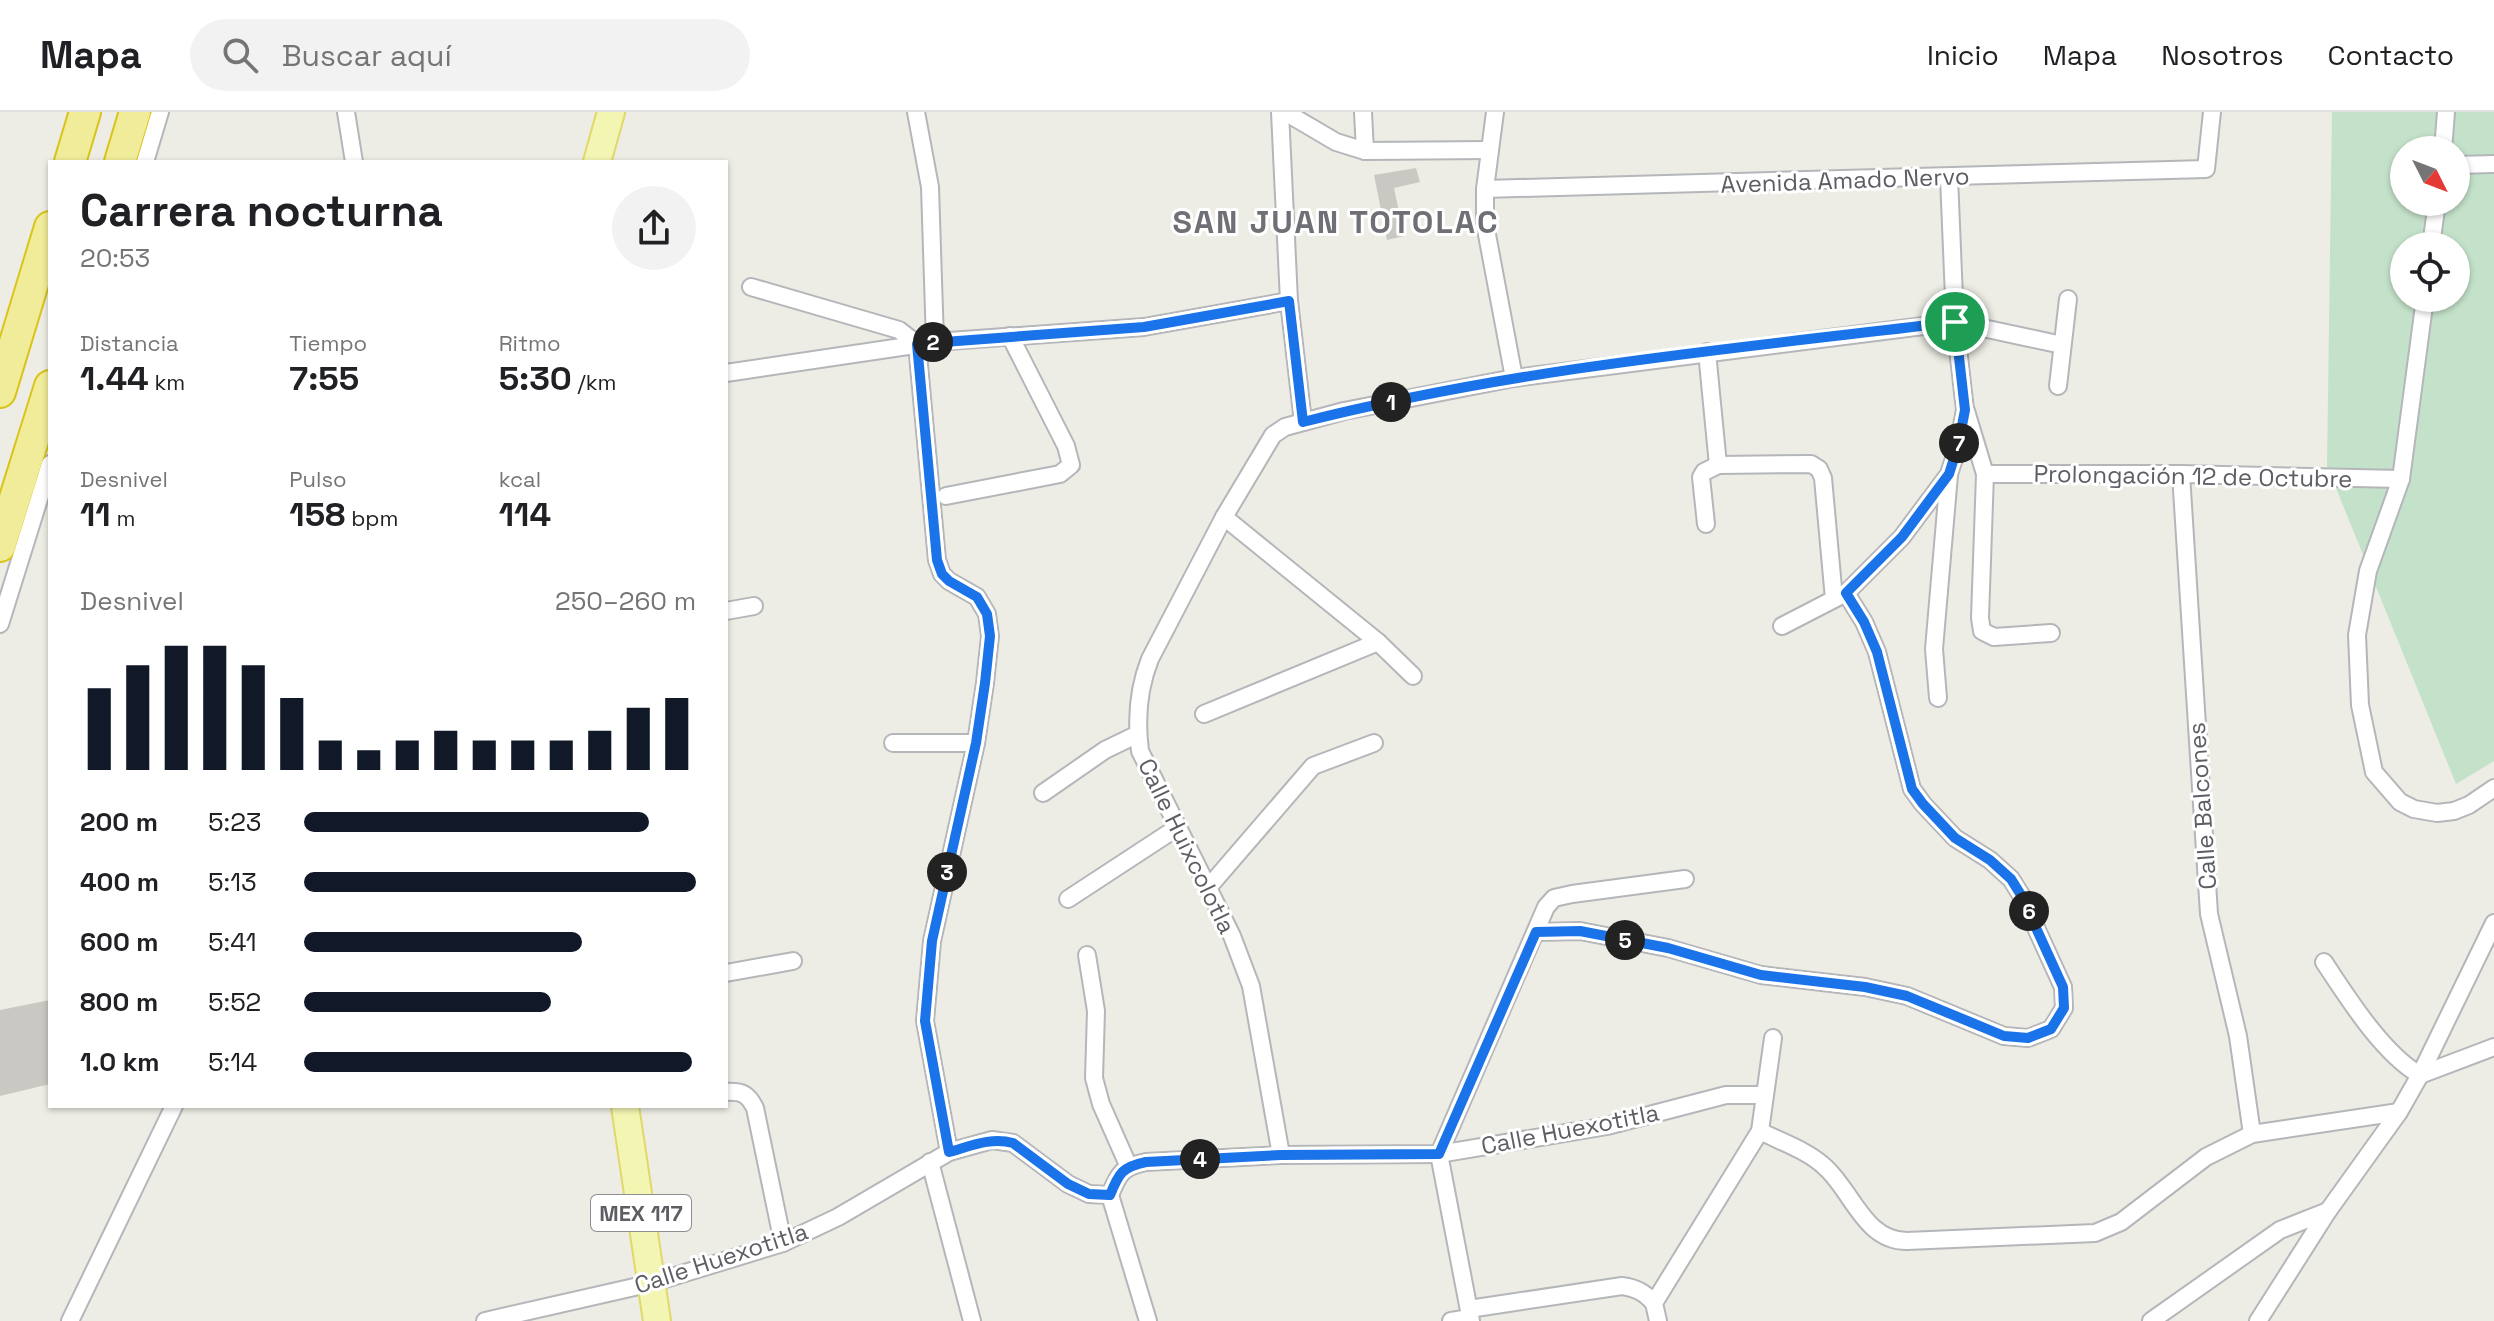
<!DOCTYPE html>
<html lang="es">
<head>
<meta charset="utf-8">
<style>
  :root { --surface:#fff; --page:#f2f2f2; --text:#202124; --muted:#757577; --line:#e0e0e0; --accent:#111827 }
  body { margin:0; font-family:"Space Grotesk",sans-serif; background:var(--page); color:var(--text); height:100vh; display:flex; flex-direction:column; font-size:30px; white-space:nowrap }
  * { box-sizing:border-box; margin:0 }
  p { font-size:26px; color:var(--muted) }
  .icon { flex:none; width:44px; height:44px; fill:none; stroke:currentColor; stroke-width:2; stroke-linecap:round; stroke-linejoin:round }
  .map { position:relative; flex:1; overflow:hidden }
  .sheet { position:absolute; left:48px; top:48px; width:680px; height:948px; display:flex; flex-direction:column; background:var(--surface); border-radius:0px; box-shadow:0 2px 6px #0004 }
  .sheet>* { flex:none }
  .needle { width:52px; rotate:132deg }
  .tools { position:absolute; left:2390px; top:24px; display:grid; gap:16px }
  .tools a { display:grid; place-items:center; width:80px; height:80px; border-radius:50%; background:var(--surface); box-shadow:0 2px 6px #0004; font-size:40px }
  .pin { position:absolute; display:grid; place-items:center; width:68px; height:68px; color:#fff; margin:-34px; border:4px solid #fff; border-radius:50%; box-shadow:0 2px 8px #0007 }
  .km { position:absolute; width:40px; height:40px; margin:-20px; border-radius:50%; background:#222; color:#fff; font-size:22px; line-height:40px; text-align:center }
  .round { display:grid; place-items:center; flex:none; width:84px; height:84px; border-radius:42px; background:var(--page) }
  .head { display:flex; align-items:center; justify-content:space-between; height:136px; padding:0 32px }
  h1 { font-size:44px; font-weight:800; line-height:60px }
  .metrics { display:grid; grid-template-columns:repeat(3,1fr); gap:12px; height:136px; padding:8px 32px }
  .metrics div { display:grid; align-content:center }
  .metrics b { font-size:34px; font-weight:800 }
  .metrics small { font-size:22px; font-weight:400 }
  .metrics p { font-size:22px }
  .chart { height:224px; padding:16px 32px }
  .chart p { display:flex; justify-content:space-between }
  .chart svg { width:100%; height:144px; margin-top:8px; stroke:var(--accent); stroke-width:6 }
  ul { padding:0 32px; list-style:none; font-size:26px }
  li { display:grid; grid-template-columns:128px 96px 1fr; align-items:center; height:60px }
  li i { height:20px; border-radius:10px; background:var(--accent) }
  header { display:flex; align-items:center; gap:48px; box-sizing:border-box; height:112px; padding:0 40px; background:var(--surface); border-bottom:2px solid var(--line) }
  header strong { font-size:38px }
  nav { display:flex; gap:44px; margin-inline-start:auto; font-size:28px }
  .search { width:560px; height:72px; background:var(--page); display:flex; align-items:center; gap:20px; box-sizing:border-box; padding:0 28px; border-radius:44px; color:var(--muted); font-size:30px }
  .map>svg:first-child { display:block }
  .green { fill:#c4e2ca; fill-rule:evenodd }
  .building { fill:#c9c8c2 }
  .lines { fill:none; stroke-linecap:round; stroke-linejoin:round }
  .minor-casing { stroke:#b5b6ba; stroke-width:20 }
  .primary-casing { stroke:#e1d86a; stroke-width:30 }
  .motorway-casing { stroke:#d9c41a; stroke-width:34 }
  .minor { stroke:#fff; stroke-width:16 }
  .primary { stroke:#f3f6b2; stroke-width:26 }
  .motorway { stroke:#f1ec99; stroke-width:30 }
  .route-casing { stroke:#fff; stroke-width:16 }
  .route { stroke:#1a73e8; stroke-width:10 }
  .labels { text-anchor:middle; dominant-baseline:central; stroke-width:6; stroke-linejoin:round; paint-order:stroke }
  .shield { fill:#fff; stroke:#8e8e92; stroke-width:2 }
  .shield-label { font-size:22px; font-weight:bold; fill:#5d5e64 }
  .street-label { font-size:24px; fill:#5d5e64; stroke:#fff }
  .district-label { font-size:32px; font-weight:bold; letter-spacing:2px; fill:#6e7076; stroke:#fff }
</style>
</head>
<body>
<header>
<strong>Mapa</strong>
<div class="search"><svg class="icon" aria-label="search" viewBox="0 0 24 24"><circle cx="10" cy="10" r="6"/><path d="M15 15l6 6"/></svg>Buscar aquí</div>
<nav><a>Inicio</a><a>Mapa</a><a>Nosotros</a><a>Contacto</a></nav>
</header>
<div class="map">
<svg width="2494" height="1209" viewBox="0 0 2494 1209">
  <rect width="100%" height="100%" fill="#edede5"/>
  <path class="green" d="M2332,0H2494V649L2456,672L2327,354ZM2404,38H2456V90H2404ZM2404,134H2456V186H2404Z"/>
  <g class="building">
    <path d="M1416,56L1420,70L1394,76L1404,124L1387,128L1374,63Z"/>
    <path d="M50,888V972L0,984V898Z"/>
  </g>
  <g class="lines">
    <defs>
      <g id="minor">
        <path d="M346,0L354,50"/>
        <path d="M916,0L930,75L935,230"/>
        <path d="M1280,0L1289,189L1303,310"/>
        <path d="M1285,0L1336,30L1365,39L1490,38"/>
        <path d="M1363,0L1365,39"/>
        <path d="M1495,0L1485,77V112L1514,266"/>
        <path d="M2443,38L2446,0"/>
        <path d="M145,50L160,0"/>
        <path d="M2456,53L2494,52"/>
        <path d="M1485,77L2206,57L2212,0"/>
        <path d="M2431,134L2437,90"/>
        <path d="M751,175L899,218L917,232L937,448L942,462L949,469L977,485L987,502L990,524L985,571L976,631L932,829L925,909L949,1040"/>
        <path d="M2425,186L2401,367L2368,459L2357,523L2360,593L2374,660L2400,690L2414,697L2437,701L2454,699L2469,693L2494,676"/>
        <path d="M1707,240L1718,353"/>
        <path d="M726,261L935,230L1144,215L1289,189"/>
        <path d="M2058,274L2068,187"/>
        <path d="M1966,299L1985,362L1980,506L1982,519L1994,525L2051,521"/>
        <path d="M1985,362H2181L2401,367"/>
        <path d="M2181,362L2209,802L2238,924L2252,1022"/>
        <path d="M946,384L1060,362L1071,353L1066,334L1010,224"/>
        <path d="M1224,405L1378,530L1413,564"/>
        <path d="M1706,412L1701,365L1704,360L1718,353L1811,352L1819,357L1823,366L1834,487"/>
        <path d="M726,499L754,494"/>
        <path d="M0,512L50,352"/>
        <path d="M1782,514L1846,481L1902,425L1949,362L1958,334L1965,298L1955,210L1949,65"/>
        <path d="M1938,586L1934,537L1949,363"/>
        <path d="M1204,602L1378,530"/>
        <path d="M893,631H976"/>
        <path d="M1043,681L1105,638L1138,622"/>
        <path d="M1207,777L1313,654L1374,631"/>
        <path d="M1068,787L1178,715"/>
        <path d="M1536,820L1580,819L1668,836L1761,863L1865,875L1907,884L2004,924L2028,926L2051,917L2064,896L2063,875L2021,783L2011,767L1990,748L1955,726L1923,692L1912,677L1877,540L1864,510L1846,481"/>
        <path d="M1087,843L1096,899L1094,966L1101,992L1128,1053"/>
        <path d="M2324,850C2347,885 2383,942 2420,963L2494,935"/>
        <path d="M726,861L793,849"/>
        <path d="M726,980C742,979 748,982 755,996L783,1131"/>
        <path d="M1760,1019C1781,1030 1809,1039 1826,1056C1853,1081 1865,1129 1907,1129L2095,1121L2121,1110L2206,1045L2252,1022L2399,1000"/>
        <path d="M1281,1043L1251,874L1232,824L1140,639C1136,608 1138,577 1150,547L1224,405L1273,323L1285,315L1344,299L1514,266L1955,210L2062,233"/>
        <path d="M930,1050L972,1209"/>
        <path d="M1110,1083C1119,1061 1122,1055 1146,1050L1281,1043L1439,1042L1607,1014L1726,983H1763"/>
        <path d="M1110,1083L1148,1209"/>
        <path d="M1469,1197L1622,1174C1636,1176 1644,1180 1654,1191"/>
        <path d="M70,1209L174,994"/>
        <path d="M485,1209L652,1171L783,1131L838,1105L949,1040L992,1028L1013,1031L1068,1072L1089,1082L1110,1083"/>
        <path d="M1451,1209L1470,1206"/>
        <path d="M1471,1209L1439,1042L1546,795L1554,786L1572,782L1685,767"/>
        <path d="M1658,1209L1654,1191L1760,1019L1773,926"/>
        <path d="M2151,1209L2280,1118L2328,1099"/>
        <path d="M2258,1209L2328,1099L2399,1000L2420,963L2494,811"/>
      </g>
      <g id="primary">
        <path d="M597,50L611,0"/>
        <path d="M625,994L657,1209"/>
      </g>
      <g id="motorway">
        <path d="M70,50L85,0"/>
        <path d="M120,50L135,0"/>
        <path d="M0,280L50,115"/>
        <path d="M0,434L50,274"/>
      </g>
    </defs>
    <use href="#minor" class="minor-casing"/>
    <use href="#primary" class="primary-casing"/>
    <use href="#motorway" class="motorway-casing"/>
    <use href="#minor" class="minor"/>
    <use href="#primary" class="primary"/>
    <use href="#motorway" class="motorway"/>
  </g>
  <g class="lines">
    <defs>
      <path id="route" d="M1289,189L1303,310C1516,256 1738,236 1955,210L1965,298L1958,334L1949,362L1902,425L1846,481L1864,510L1877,540L1912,677L1923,692L1955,726L1990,748L2011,767L2021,783L2063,875L2064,896L2051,917L2028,926L2004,924L1907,884L1865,875L1761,863L1668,836L1580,819L1536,820L1439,1042L1281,1043L1146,1050C1122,1055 1119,1061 1110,1083L1089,1082L1068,1072L1013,1031C991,1025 971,1034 949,1040L925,909L932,829L976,631L985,571L990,524L987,502L977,485L949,469L942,462L937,448L917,232L1144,215Z"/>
    </defs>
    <use href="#route" class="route-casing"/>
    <use href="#route" class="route"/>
  </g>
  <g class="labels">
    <rect class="shield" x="591" y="1083" width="100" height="36" rx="6"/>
    <g class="shield-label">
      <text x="641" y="1101">MEX 117</text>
    </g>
    <g class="street-label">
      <text transform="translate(1845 68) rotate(-2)">Avenida Amado Nervo</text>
      <text transform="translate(2193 364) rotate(1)">Prolongación 12 de Octubre</text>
      <text transform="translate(2202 694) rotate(-94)">Calle Balcones</text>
      <text transform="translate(1187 734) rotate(64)">Calle Huixcolotla</text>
      <text transform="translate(1570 1017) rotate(-11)">Calle Huexotitla</text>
      <text transform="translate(721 1146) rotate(-18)">Calle Huexotitla</text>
    </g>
    <g class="district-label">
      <text x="1336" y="110">SAN JUAN TOTOLAC</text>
    </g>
  </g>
</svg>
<div class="tools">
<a><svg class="needle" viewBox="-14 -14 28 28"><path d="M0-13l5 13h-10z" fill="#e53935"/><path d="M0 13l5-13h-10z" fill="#757577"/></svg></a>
<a><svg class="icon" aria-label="locate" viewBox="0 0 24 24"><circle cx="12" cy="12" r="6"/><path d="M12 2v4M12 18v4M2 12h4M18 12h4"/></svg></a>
</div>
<div class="pin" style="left:1955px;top:210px;background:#1e9e55"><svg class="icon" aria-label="arrive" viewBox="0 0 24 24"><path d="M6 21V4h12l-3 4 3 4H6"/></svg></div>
<b class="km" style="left:1391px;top:290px">1</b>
<b class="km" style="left:933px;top:230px">2</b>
<b class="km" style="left:947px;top:760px">3</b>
<b class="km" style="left:1200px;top:1047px">4</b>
<b class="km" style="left:1625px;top:828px">5</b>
<b class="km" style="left:2029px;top:799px">6</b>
<b class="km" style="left:1959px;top:331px">7</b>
<section class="sheet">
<div class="head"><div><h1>Carrera nocturna</h1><p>20:53</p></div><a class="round"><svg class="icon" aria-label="share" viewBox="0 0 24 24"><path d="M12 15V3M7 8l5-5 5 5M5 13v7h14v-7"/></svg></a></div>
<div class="metrics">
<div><p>Distancia</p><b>1.44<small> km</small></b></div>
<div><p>Tiempo</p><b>7:55</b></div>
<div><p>Ritmo</p><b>5:30<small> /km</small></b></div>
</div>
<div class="metrics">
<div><p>Desnivel</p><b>11<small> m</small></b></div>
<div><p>Pulso</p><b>158<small> bpm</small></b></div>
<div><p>kcal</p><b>114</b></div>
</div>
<div class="chart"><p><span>Desnivel</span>250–260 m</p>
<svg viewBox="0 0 160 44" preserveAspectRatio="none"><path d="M5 44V19M15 44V12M25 44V6M35 44V6M45 44V12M55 44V22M65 44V35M75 44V38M85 44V35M95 44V32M105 44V35M115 44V35M125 44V35M135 44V32M145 44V25M155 44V22"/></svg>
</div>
<ul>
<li><b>200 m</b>5:23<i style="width:88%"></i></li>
<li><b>400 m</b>5:13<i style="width:100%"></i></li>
<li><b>600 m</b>5:41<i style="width:71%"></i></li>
<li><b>800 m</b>5:52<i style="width:63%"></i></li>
<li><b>1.0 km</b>5:14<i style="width:99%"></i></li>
</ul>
</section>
</div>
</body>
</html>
